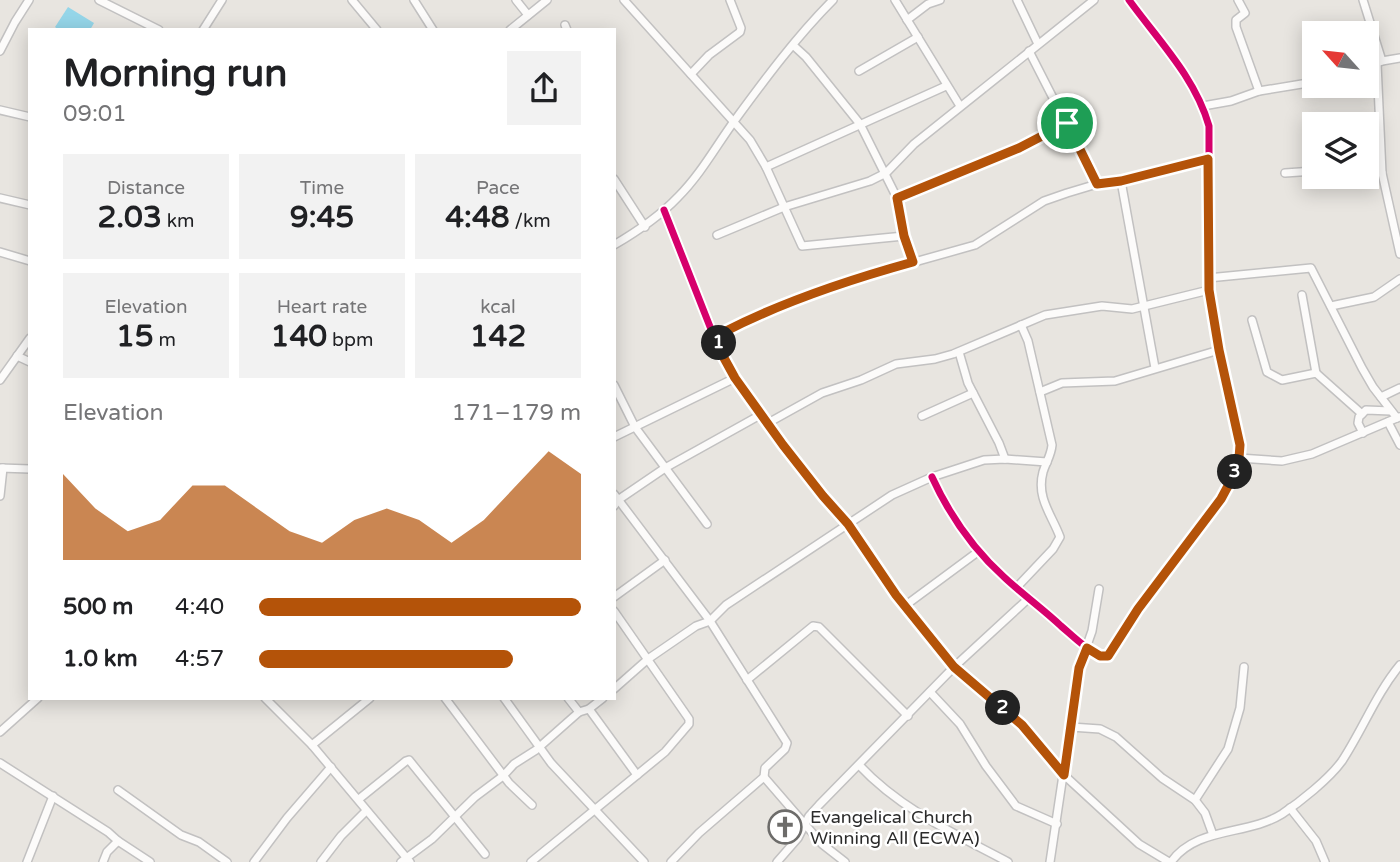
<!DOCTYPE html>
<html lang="en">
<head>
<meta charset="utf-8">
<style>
  :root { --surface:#fff; --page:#f2f2f2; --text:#202124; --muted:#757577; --accent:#b45309 }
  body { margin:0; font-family:"Varela Round",sans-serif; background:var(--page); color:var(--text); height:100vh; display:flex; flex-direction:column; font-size:26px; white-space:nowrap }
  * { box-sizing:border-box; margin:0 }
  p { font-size:23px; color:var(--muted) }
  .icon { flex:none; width:38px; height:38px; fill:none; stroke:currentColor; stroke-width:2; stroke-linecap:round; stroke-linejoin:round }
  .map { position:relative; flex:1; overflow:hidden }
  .panel { position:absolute; left:28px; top:28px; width:588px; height:672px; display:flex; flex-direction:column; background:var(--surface); border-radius:0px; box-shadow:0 4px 18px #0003 }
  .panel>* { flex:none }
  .needle { width:46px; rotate:297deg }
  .controls { position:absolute; left:1302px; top:21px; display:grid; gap:14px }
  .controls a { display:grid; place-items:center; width:77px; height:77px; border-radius:0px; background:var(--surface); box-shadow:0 4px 18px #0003; font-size:35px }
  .pin { position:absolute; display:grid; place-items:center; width:60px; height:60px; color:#fff; margin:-30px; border:4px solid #fff; border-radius:50%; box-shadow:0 2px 7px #0007 }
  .km { position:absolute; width:35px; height:35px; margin:-18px; border-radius:50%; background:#222; color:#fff; font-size:19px; line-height:35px; text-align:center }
  .round { display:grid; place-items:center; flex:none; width:74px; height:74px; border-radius:0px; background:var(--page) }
  .overview { display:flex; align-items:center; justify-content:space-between; height:119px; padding:0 35px }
  h1 { font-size:38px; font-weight:700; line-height:52px }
  .stats { display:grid; grid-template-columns:repeat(3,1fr); gap:10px; height:119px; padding:7px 35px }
  .stats div { display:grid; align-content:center; border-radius:0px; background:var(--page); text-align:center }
  .stats b { font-size:30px; font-weight:700 }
  .stats small { font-size:19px; font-weight:400 }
  .stats p { font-size:19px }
  .chart { height:196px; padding:14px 35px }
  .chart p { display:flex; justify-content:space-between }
  .chart svg { width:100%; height:126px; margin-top:7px; fill:var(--accent); opacity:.7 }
  ul { padding:0 35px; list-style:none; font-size:23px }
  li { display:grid; grid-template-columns:112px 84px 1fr; align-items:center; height:52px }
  li i { height:18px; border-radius:9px; background:var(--accent) }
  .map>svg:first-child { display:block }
  .water { fill:#95d6e9 }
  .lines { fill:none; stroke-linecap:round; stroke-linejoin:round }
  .street-casing { stroke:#c2c1c1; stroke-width:10 }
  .street { stroke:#fcfbfa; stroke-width:7 }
  .cycleway-casing { stroke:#fff; stroke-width:11 }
  .cycleway { stroke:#d6006c; stroke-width:7 }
  .route-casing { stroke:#fff; stroke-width:14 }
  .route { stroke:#b45309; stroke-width:9 }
  .labels { text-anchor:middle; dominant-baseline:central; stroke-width:5; stroke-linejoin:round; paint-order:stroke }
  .poi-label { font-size:18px; fill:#2b2b2b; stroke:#fff; text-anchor:start }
</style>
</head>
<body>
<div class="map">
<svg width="1400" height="862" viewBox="0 0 1400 862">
  <rect width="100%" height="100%" fill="#e8e5e0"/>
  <path class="water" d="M68,7L94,23L90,30H59L55,27Z"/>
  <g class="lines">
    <defs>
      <g id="street">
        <path d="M99,0L159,30"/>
        <path d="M352,0L377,30"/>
        <path d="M414,0L433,30"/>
        <path d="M516,0L528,15"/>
        <path d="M624,0L750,140L766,167L802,246L904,236"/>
        <path d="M895,0L960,106"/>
        <path d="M1017,0L1038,44"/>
        <path d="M1238,0L1245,13L1236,20V27L1259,91"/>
        <path d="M1363,0L1382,61"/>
        <path d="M907,20L928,4L940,0"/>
        <path d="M565,25L567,30"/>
        <path d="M203,30L222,0"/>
        <path d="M510,30L547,0"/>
        <path d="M794,46L806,57L860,124L897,198L904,236L913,262"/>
        <path d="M0,51L15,22L29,0"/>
        <path d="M1029,51L1097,184"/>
        <path d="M1377,64L1382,173L1400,254"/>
        <path d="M1367,67L1382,61L1400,58"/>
        <path d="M859,71L918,37"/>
        <path d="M691,74L709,55L740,32L741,28L730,0"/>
        <path d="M1203,106L1231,101L1259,91L1314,82"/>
        <path d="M0,110L30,117"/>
        <path d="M766,167L946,86"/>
        <path d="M1367,170L1382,173"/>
        <path d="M1285,173L1314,171"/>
        <path d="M614,179L645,227"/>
        <path d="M1121,181L1155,368"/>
        <path d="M0,198L30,205"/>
        <path d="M897,198L1019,148L1067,123"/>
        <path d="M664,210L718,347L735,378L783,445L865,546L896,595L954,667"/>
        <path d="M717,235L784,207L870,181L886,173L914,144L1094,0"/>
        <path d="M614,245C638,231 659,217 678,197C701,174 716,146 735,120C765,79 797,36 833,0"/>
        <path d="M0,252L30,261"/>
        <path d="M1208,278L1311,268L1362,368L1373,387L1397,418"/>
        <path d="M1302,295L1316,373"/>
        <path d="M1331,306L1374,297L1400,279"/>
        <path d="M1252,320L1267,372L1282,380L1316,373L1362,414"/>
        <path d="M718,346L724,332L801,297L879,272L975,245L1044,201L1067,193L1097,184L1121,181L1208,159"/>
        <path d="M959,352L968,383L999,443L1005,459"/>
        <path d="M17,356L30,362"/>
        <path d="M0,380L30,338"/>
        <path d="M614,385L635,427L707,524"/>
        <path d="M1040,392L1062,383L1115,381L1219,350"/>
        <path d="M1381,397L1400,388"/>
        <path d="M922,416L973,393"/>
        <path d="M1388,422L1400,445"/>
        <path d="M768,423L822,393L861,380L896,364L935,359L953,354L1045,315L1102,306L1132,309L1209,290"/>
        <path d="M1363,433L1358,423L1359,417L1366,410L1391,411"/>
        <path d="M614,437L735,378"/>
        <path d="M1239,458L1282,461L1312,454L1399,417"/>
        <path d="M0,468L30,469"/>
        <path d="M932,477C949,514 973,549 1004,577C1022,594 1043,609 1061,626C1075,638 1086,650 1105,657L1108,656L1138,609L1221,499L1235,473L1239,458L1240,445L1215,332L1209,290V126C1195,77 1158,40 1129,0"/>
        <path d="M614,494L710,621L787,743L785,749L765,768L764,777L699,833L671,862"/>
        <path d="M0,496L3,468"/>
        <path d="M614,506L618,500L665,468L762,414"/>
        <path d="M1016,588L1053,549L1060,537C1052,515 1036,498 1043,472C1046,462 1051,456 1052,445L1028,341L1021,325"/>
        <path d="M614,597L665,560"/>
        <path d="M906,605L979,551"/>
        <path d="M955,666L1022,725L1064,775L1139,844L1169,862"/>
        <path d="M747,680L813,626L819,627L908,716"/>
        <path d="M614,689L648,659L696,626L710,621L726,605L892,495L932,477L984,460L1005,459L1047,462"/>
        <path d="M930,692L960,724L986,766L1016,806L1057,824"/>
        <path d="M265,698L312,745L410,862"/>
        <path d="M445,698L509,783L532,805"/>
        <path d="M504,698L551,763L644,862"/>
        <path d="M568,698L579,712"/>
        <path d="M589,709L637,775"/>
        <path d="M1071,727L1100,729L1116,737L1162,778L1195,800L1205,813L1213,835"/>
        <path d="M0,732L38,698"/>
        <path d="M312,745L370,698"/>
        <path d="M0,763L108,832L118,841L150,862"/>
        <path d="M859,765C900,809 955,834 1008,862"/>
        <path d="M764,777L822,844L845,862"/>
        <path d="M118,790L181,835L199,842L227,862"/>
        <path d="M359,799L406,761L409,760L485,854"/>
        <path d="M1195,800L1228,749L1240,708L1244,667"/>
        <path d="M1290,808L1316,841L1325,862"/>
        <path d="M27,862L53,796"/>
        <path d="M103,862L107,852L118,841"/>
        <path d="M254,862L287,818L331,767"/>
        <path d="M321,862L341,836L366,811"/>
        <path d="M401,862L432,839L475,797L503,776L514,764L536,750L579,712L589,709L603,698"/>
        <path d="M531,862L665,752L689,724V719L614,611"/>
        <path d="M777,862L798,838L809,816L819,805L954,667L1029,598"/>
        <path d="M1050,862L1079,668L1092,631L1099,589"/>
        <path d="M1171,862C1197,826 1247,836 1282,814C1300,802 1329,779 1342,761C1363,729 1376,694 1400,665"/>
      </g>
    </defs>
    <use href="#street" class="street-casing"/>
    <use href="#street" class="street"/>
    <defs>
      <g id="cycleway">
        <path d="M664,210L718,347L735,378L783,445L865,546L896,595L954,667"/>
        <path d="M932,477C949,514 973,549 1004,577C1022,594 1043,609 1061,626C1075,638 1086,650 1105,657L1108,656L1138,609L1221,499L1235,473L1239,458L1240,445L1215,332L1209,290V126C1195,77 1158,40 1129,0"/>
      </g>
    </defs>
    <use href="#cycleway" class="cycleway-casing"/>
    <use href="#cycleway" class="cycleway"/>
  </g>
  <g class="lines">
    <defs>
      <path id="route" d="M1067,123L1097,184L1121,181L1208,159L1209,290L1219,350L1240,445L1239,458L1235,473L1221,499L1138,609L1108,656H1100L1087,648L1079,668L1064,775L1022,725L954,667L896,595L848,524L823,496L783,445L735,378L718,347L724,332C784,301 848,280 913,262L904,236L897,198L1019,148Z"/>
    </defs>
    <use href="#route" class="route-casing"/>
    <use href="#route" class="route"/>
  </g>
  <defs>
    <symbol id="church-ring" viewBox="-11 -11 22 22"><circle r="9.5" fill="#fff" stroke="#6d6c6a" stroke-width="1.5"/><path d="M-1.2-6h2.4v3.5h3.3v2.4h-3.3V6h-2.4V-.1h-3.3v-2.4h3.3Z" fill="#6d6c6a"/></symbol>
  </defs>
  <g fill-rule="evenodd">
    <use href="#church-ring" x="766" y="808" width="38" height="38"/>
  </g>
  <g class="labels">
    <g class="poi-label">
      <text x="810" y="817">Evangelical Church<tspan x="810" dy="21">Winning All (ECWA)</tspan></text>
    </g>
  </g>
</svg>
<div class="controls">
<a><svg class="needle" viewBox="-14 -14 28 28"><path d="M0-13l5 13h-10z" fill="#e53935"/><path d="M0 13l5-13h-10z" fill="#757577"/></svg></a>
<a><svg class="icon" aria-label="layers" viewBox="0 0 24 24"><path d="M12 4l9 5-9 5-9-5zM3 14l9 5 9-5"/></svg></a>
</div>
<div class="pin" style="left:1067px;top:123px;background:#1e9e55"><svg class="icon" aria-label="arrive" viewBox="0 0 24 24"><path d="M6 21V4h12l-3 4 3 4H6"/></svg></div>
<b class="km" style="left:719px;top:343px">1</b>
<b class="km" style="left:1003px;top:708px">2</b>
<b class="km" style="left:1235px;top:472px">3</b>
<section class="panel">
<div class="overview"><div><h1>Morning run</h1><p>09:01</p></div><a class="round"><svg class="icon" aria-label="share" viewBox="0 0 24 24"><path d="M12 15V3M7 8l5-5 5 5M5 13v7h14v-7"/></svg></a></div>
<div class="stats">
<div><p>Distance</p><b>2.03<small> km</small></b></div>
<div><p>Time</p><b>9:45</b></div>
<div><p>Pace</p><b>4:48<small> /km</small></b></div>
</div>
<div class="stats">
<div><p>Elevation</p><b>15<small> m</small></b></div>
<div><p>Heart rate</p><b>140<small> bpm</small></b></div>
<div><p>kcal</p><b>142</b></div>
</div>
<div class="chart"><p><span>Elevation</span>171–179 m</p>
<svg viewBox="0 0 160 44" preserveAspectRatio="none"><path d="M0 44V14L10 26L20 34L30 30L40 18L50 18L60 26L70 34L80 38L90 30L100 26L110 30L120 38L130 30L140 18L150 6L160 14V44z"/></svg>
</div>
<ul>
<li><b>500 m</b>4:40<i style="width:100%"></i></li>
<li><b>1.0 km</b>4:57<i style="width:79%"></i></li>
</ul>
</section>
</div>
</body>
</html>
